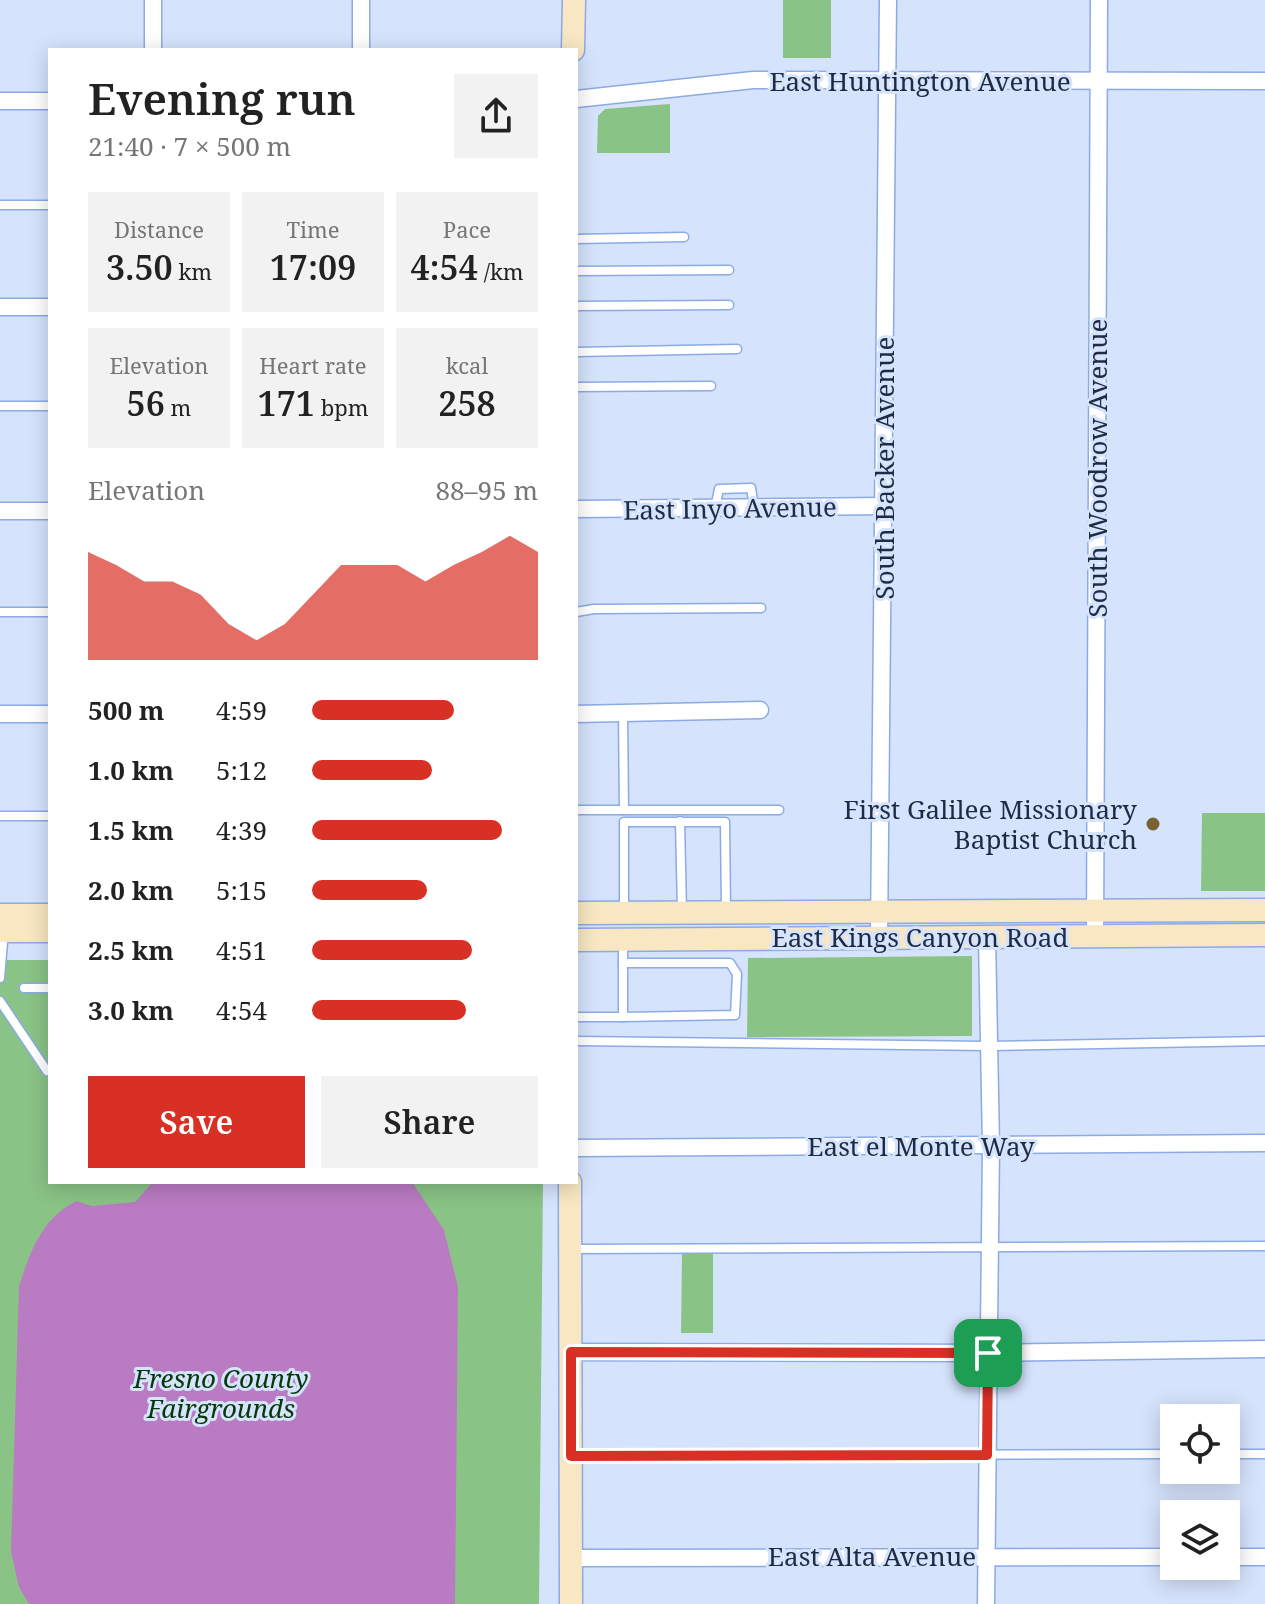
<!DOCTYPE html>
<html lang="en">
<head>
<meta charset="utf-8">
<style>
  :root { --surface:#fff; --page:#f2f2f2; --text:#222; --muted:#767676; --accent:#d93025 }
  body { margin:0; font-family:"Noto Serif",serif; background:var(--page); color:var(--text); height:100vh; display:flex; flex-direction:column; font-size:30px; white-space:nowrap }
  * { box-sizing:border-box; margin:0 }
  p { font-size:26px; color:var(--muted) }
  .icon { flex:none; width:44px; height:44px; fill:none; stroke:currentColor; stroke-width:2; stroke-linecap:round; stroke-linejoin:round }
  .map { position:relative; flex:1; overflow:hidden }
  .details { position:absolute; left:48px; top:48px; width:530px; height:1136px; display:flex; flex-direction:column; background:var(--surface); border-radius:0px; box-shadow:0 4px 20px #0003 }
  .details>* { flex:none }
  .buttons { position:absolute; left:1160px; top:1404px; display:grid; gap:16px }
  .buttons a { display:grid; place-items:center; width:80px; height:80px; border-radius:0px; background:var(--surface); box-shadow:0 4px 20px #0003; font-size:40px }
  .pin { position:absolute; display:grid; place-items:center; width:68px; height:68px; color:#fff; margin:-34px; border-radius:16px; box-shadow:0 4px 12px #0006 }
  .round { display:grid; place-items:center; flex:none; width:84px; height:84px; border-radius:0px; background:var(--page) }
  .head { display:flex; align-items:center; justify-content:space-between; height:136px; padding:0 40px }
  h1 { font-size:44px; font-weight:600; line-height:60px }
  .figures { display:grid; grid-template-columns:repeat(3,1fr); gap:12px; height:136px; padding:8px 40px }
  .figures div { display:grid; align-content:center; border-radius:0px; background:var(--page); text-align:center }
  .figures b { font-size:34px; font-weight:600 }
  .figures small { font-size:22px; font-weight:400 }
  .figures p { font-size:22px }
  .chart { height:224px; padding:16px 40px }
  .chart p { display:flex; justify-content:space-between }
  .chart svg { width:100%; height:144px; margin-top:8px; fill:var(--accent); opacity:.7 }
  .cta { display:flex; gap:16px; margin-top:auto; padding:16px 40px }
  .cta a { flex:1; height:92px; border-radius:0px; background:var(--accent); color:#fff; font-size:32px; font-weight:600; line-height:92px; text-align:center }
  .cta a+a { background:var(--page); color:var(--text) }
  ul { padding:0 40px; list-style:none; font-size:26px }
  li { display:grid; grid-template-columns:128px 96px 1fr; align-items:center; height:60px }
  li i { height:20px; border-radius:10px; background:var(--accent) }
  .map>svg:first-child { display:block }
  .green { fill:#8ac386 }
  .water { fill:#b97bc1 }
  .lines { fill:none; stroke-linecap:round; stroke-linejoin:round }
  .service-casing { stroke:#8baae6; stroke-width:11 }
  .minor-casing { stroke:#8baae6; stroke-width:19 }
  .secondary-casing { stroke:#8baae6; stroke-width:25 }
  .service { stroke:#fff; stroke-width:8 }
  .minor { stroke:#fff; stroke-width:16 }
  .secondary { stroke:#f8e7c2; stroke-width:22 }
  .route-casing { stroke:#fff; stroke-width:16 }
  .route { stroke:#d93025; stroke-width:10 }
  .poi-dot { fill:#7a6232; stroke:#d5e3fc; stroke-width:3 }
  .labels { text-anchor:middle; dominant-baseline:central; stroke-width:6; stroke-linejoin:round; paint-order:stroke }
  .street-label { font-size:26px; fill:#1f2b43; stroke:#d5e3fc }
  .poi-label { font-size:26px; fill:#1f2b43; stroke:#d5e3fc; text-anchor:end }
  .park-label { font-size:26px; font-style:italic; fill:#073808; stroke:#d5e3fc }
</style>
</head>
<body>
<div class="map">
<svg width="1265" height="1604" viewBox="0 0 1265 1604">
  <rect width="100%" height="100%" fill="#d5e3fc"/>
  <g class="green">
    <rect x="783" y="0" width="48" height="58"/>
    <path d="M670,104V153H597L598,116L605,109Z"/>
    <path d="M1202,813H1265V891H1201Z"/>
    <path d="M972,956V1036L747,1037L748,958Z"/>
    <path d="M0,960H50V1182H543L539,1604H0Z"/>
    <path d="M713,1253V1333H681L682,1254Z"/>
  </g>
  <path class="water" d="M153,1182H412L444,1230L458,1287L455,1604H29L19,1587L11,1552L19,1286C31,1250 41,1220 76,1201L92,1206L135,1202Z"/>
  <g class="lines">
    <defs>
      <g id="service">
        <path d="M0,205H50"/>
        <path d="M576,239L684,237"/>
        <path d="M576,271L729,270"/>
        <path d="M576,306L729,305"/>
        <path d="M576,352L737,349"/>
        <path d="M576,387L711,386"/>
        <path d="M0,406H50"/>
        <path d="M715,508L719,489L751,488L754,507"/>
        <path d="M0,612H50"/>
        <path d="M576,612L594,609L761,608"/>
        <path d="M623,713L624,810"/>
        <path d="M576,810H779"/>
        <path d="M0,816H50"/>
        <path d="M680,821L682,912"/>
        <path d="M624,912V822H725L726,910"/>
        <path d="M0,978L3,942"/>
        <path d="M24,988H50"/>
        <path d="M0,1001L47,1071"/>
        <path d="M576,1017H623V941"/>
        <path d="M623,1017L735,1015L737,974L730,963H623"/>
        <path d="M576,1041L989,1046L1265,1041"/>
        <path d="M571,1249L1265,1246"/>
        <path d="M1226,1454H1265"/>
        <path d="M571,1456L1174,1454"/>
      </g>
      <g id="minor">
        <path d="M153,50V0"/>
        <path d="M361,50V0"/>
        <path d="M576,99L753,80L1265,81"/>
        <path d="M0,101H50"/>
        <path d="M0,307H50"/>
        <path d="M576,509L884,506"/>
        <path d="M0,511H50"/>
        <path d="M0,714H50"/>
        <path d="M576,714L760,710"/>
        <path d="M1095,936L1099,0"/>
        <path d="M879,937L888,0"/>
        <path d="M576,1148L1265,1143"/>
        <path d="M571,1352L988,1353L1265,1349"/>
        <path d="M1226,1557H1265"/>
        <path d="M571,1558L1174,1557"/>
        <path d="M986,1604L991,1146L987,937"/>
      </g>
      <g id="secondary">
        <path d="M573,50L574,0"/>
        <path d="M576,913L1265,910"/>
        <path d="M0,915H50"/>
        <path d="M0,931H50"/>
        <path d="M576,940L1265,935"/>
        <path d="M570,1182L571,1604"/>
      </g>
    </defs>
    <use href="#service" class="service-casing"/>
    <use href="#minor" class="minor-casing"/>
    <use href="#secondary" class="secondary-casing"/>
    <use href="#service" class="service"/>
    <use href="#minor" class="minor"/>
    <use href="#secondary" class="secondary"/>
  </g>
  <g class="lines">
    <defs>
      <path id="route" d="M571,1352L988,1353L987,1455L571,1456Z"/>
    </defs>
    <use href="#route" class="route-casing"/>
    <use href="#route" class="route"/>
  </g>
  <circle class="poi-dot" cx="1153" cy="824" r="8"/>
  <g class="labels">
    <g class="street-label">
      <text x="920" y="81">East Huntington Avenue</text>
      <text transform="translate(884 468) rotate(-90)">South Backer Avenue</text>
      <text transform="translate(1097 468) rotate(-90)">South Woodrow Avenue</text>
      <text transform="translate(730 508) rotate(-1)">East Inyo Avenue</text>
      <text x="920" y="937">East Kings Canyon Road</text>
      <text x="921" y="1146">East el Monte Way</text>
      <text x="872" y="1556">East Alta Avenue</text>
    </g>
    <g class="poi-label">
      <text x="1137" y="809">First Galilee Missionary<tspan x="1137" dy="30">Baptist Church</tspan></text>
    </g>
    <g class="park-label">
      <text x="221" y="1378">Fresno County<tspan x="221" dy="30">Fairgrounds</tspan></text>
    </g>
  </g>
</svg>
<div class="buttons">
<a><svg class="icon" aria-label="locate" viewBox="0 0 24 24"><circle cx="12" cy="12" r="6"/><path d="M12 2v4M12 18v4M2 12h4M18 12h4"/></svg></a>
<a><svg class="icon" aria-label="layers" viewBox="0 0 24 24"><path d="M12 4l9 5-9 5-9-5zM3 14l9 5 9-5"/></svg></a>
</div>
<div class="pin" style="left:988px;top:1353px;background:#1e9e55"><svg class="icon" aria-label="arrive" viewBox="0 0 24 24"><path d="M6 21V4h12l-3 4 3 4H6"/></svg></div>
<section class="details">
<div class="head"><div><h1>Evening run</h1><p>21:40 · 7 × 500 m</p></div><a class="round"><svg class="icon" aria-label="share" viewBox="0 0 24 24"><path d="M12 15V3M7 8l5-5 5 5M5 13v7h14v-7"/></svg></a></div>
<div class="figures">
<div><p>Distance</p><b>3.50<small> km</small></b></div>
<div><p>Time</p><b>17:09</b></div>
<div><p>Pace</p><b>4:54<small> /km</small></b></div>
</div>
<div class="figures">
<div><p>Elevation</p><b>56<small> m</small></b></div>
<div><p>Heart rate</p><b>171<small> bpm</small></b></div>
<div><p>kcal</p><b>258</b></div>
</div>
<div class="chart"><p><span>Elevation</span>88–95 m</p>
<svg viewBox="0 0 160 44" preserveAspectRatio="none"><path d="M0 44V11L10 15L20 20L30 20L40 24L50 33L60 38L70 33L80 24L90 15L100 15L110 15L120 20L130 15L140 11L150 6L160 11V44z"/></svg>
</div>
<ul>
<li><b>500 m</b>4:59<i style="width:63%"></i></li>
<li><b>1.0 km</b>5:12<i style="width:53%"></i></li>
<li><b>1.5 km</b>4:39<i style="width:84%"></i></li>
<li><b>2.0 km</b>5:15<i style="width:51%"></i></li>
<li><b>2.5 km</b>4:51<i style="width:71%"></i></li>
<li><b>3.0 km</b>4:54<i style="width:68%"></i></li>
</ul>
<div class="cta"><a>Save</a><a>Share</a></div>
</section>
</div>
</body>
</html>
